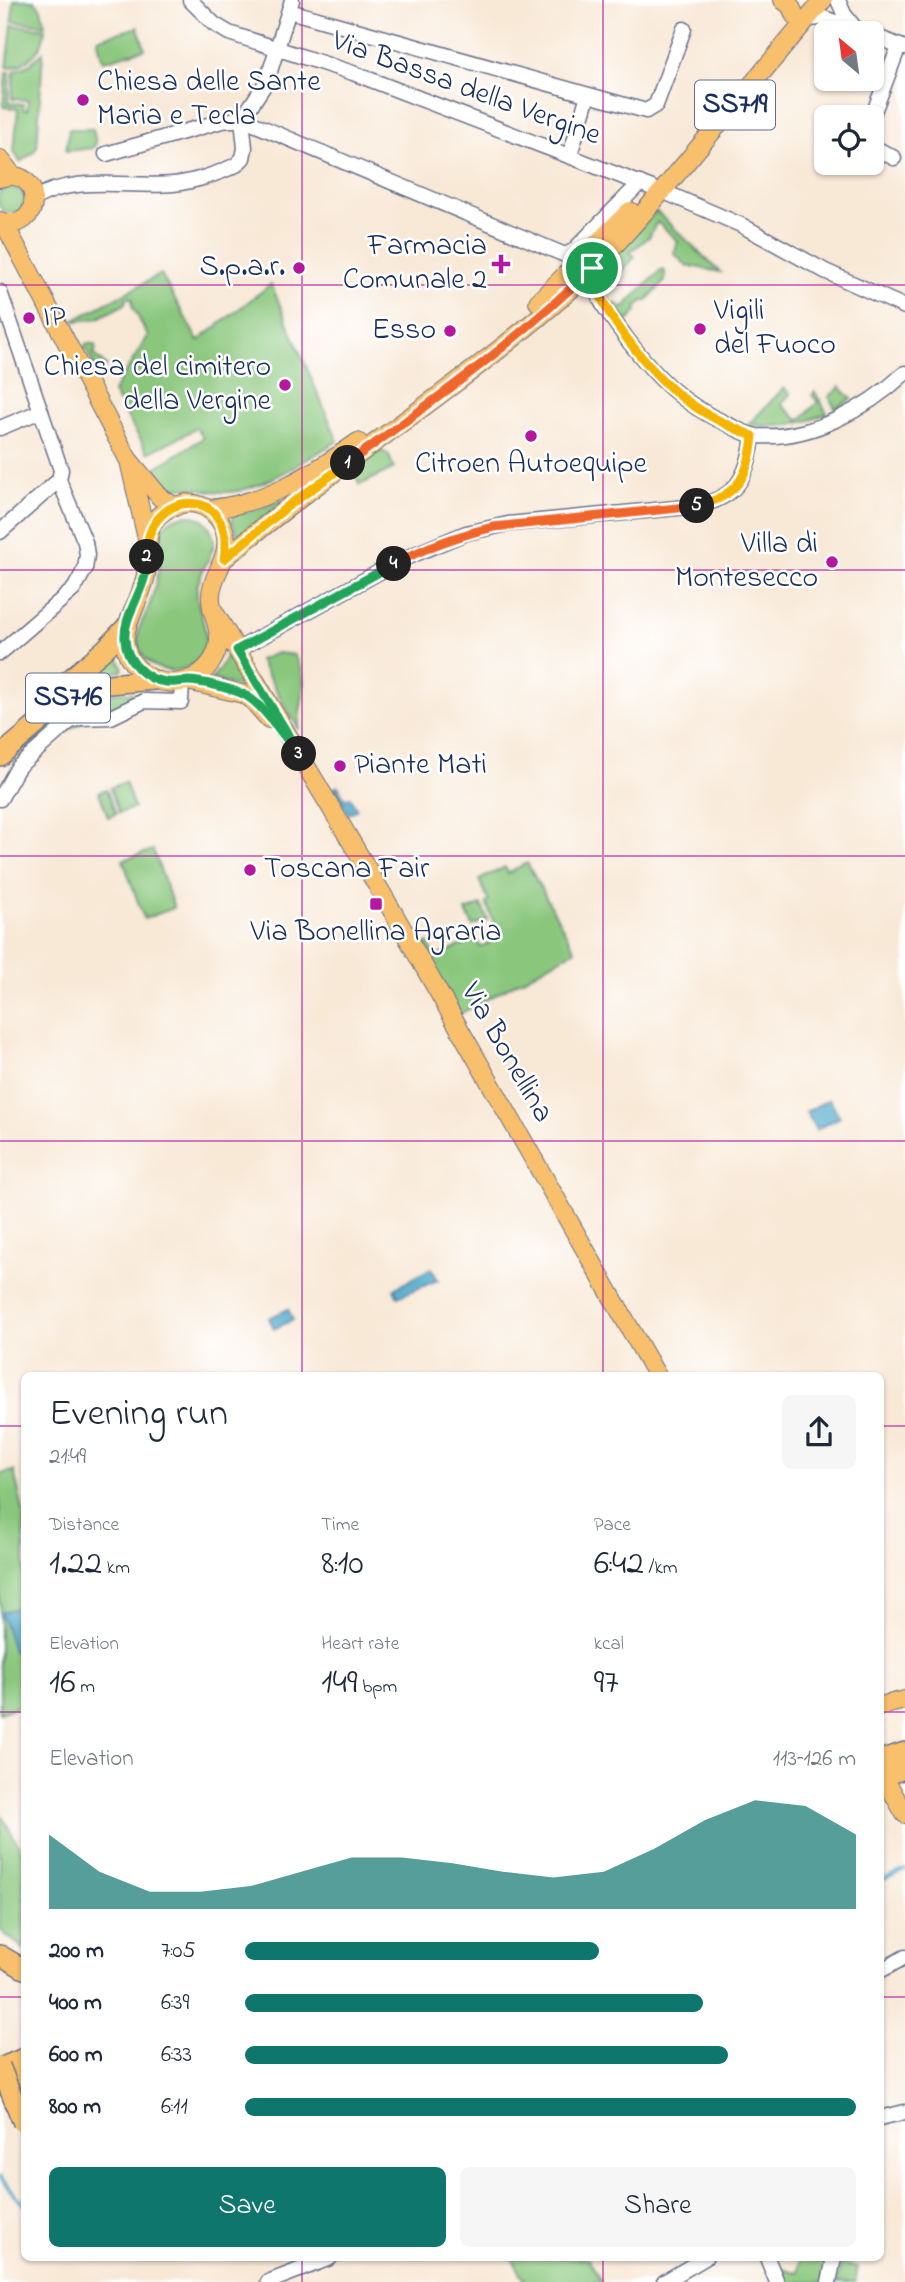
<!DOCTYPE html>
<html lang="en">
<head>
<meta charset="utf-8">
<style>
  :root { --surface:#fff; --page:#f6f6f7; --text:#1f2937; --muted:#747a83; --accent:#0f766e }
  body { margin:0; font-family:"Indie Flower",sans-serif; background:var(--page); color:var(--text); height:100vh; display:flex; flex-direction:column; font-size:26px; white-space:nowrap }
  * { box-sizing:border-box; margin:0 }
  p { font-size:23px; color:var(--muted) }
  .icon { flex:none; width:38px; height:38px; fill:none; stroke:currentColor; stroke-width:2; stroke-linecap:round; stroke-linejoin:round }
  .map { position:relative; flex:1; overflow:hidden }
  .panel { position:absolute; left:21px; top:1372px; width:863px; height:889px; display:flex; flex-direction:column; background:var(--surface); border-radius:10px; box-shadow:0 2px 5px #0004 }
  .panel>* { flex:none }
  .needle { width:46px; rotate:331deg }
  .fabs { position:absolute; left:814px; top:21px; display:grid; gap:14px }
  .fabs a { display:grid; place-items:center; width:70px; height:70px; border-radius:10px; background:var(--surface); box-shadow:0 2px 5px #0004; font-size:35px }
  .pin { position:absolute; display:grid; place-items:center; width:60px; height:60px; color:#fff; margin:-30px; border:4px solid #fff; border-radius:50%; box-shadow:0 2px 7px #0007 }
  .km { position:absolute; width:35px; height:35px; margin:-18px; border-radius:50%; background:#222; color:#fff; font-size:19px; line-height:35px; text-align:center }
  .round { display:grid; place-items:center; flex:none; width:74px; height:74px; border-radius:10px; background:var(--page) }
  .summary { display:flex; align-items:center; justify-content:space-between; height:119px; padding:0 28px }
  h1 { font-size:38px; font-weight:600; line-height:52px }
  .stats { display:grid; grid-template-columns:repeat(3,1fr); gap:10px; height:119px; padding:7px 28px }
  .stats div { display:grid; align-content:center }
  .stats b { font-size:35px; font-weight:600 }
  .stats small { font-size:19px; font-weight:400 }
  .stats p { font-size:19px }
  .chart { height:196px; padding:14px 28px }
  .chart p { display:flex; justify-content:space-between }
  .chart svg { width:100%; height:126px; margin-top:7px; fill:var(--accent); opacity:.7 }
  .button { display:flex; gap:14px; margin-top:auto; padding:14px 28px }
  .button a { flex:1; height:80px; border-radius:10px; background:var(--accent); color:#fff; font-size:28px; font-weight:600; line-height:80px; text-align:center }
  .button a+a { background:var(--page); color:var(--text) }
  ul { padding:0 28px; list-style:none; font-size:23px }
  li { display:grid; grid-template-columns:112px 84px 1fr; align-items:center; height:52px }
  li i { height:18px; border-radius:9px; background:var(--accent) }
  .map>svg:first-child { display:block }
  .green { fill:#8ac77d; stroke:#527b6e; stroke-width:2 }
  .water { fill:#49a5c7; stroke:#326a92; stroke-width:2 }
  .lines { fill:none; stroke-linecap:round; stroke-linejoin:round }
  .stream { stroke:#49a5c7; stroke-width:3.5 }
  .minor-casing { stroke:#687088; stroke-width:17 }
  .major-casing { stroke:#687088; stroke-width:20 }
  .highway-casing { stroke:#687088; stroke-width:22 }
  .minor { stroke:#fff; stroke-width:14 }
  .major { stroke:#f8bf6c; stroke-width:18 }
  .highway { stroke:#f8bf6c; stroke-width:19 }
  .highway-bridge-casing { stroke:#687088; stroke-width:22; stroke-linecap:butt }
  .highway-bridge { stroke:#f8bf6c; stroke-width:19 }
  .split-1-casing { stroke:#fff; stroke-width:14 }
  .split-2-casing { stroke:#fff; stroke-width:14 }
  .split-3-casing { stroke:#fff; stroke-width:14 }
  .split-4-casing { stroke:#fff; stroke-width:14 }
  .split-5-casing { stroke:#fff; stroke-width:14 }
  .split-6-casing { stroke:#fff; stroke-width:14 }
  .split-1 { stroke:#f0652b; stroke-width:9 }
  .split-2 { stroke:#f5b400; stroke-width:9 }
  .split-3 { stroke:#22a559; stroke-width:9 }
  .split-4 { stroke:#22a559; stroke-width:9 }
  .split-5 { stroke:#f0652b; stroke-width:9 }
  .split-6 { stroke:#f5b400; stroke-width:9 }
  .grid { fill:none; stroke:#b5179e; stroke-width:2; stroke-opacity:0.55 }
  .poi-dot { fill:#b5179e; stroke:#fff; stroke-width:2.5 }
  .labels { text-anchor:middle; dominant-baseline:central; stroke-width:5; stroke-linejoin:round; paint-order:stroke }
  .shield { fill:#fff; stroke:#5f6d8e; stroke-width:2 }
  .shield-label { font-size:28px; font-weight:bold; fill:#1b2f5e }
  .poi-label { font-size:30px; fill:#1b2f5e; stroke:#fff; text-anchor:start }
  .street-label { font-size:30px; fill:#1b2f5e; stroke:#fff }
</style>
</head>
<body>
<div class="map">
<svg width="905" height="2282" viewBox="0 0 905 2282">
  <rect width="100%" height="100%" fill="#fff"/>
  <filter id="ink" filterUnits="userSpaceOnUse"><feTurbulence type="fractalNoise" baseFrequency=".0143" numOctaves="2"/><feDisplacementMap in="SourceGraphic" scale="14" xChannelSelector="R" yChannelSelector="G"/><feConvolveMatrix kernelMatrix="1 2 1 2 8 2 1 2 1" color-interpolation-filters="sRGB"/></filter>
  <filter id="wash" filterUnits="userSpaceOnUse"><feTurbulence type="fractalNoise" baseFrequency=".00686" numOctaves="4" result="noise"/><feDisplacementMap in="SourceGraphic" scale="28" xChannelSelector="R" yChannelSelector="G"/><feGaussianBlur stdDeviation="1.57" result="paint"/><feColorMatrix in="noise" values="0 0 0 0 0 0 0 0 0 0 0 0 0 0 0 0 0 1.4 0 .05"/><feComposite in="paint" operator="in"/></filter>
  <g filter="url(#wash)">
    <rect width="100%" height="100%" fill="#f8e8d6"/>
    <g class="green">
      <path d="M14,0H34L41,9L45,25L12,21Z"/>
      <path d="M12,25L45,29C44,50 28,65 7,68Z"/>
      <path d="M138,27L145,49L103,61L97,39Z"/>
      <path d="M43,52L37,147L33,153L20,162L14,151L18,109L3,107L6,72H10L8,103L23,104V109L27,110L28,100L12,99L14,71L29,65Z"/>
      <path d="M69,129H93L96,143L93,148L66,151Z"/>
      <circle cx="11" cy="200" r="13"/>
      <path d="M656,211L720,272L686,265L674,253L678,241L657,222L649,237L630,252L635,257L603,290L601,276L606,265Z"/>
      <path d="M661,270L665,271V281L646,301H643L636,308L637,311L629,320L622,321L612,307L616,303L623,308Z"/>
      <path d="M161,274L198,341L271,284L338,441C307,458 264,489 230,492C216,493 205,489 192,488C170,486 163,494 154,469L203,438L197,428L148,453L113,392L148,336L132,305L133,299L127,297L125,304L98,318L71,322Z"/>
      <path d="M87,344H94L96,348L94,354L106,366L99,374L84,346Z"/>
      <path d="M840,387L852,399L835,408L829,397Z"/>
      <path d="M784,388L790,394L781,404L799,421L818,402L812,395L815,392L827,413C802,425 776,429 749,424Z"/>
      <path d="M381,451L388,454L394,468L360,485L353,471L374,454Z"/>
      <path d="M281,499L283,502L242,534L236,533L232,520L234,515L260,509Z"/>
      <path d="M189,515L203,519C228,546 202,559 197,588C194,611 215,632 201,655C184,682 139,672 138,639C137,628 144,619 148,609C154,594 158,578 159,562C161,538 157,517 189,515Z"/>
      <path d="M230,650L252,691L211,679L218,671Z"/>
      <path d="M115,651L123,668L122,671L100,674L77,679Z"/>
      <path d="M277,653L294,655C313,686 298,698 299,730L259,660Z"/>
      <path d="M118,692L138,693V698L127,707L99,713L29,752L22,744L35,742L90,697Z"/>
      <path d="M125,782L134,808L119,813L110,788Z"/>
      <path d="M106,789L116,814L108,817L99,792Z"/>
      <path d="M153,850L174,908L144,919L123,860Z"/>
      <path d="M527,863L575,950L460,1014L422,946L429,943L435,957L476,939L480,947L500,938L486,903L489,901L479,880L505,867L508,873Z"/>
      <path d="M481,905L488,920L473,926L466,911Z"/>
      <path d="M14,1471L24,1515V1704L0,1713V1474Z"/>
      <path d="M0,1812L24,1855V1949L0,1930Z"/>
      <path d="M512,2258H588L601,2282H526Z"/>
      <path d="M801,2258L828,2263L824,2282H789L782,2269L798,2272Z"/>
      <path d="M841,2264L858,2267L855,2282H837Z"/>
    </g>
    <g class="water">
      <path d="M338,786L345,799L350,797L357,809L348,814L334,788Z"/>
      <path d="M829,1099L840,1117L816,1130L806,1112Z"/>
      <path d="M431,1268L438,1280L398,1297L394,1289Z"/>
      <path d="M288,1309L293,1320L274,1329L269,1318Z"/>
      <path d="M24,1605V1647L13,1651L1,1613Z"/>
    </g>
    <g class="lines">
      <g class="stream">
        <path d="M880,1881L905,1870"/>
        <path d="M0,2178L24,2205"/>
      </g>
    </g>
  </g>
  <g filter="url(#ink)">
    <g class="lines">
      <defs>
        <g id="minor">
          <path d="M190,0L214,24L229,33L353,73L652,188"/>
          <path d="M838,0L844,14L855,28"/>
          <path d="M289,11L646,111L656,105L684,29"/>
          <path d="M807,19L824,18L867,33"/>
          <path d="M872,35L905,48"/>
          <path d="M872,117L899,46"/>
          <path d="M872,146L894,158"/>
          <path d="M106,154L222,121L242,119L565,255L573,251L640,183"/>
          <path d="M570,155L588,95"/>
          <path d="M662,191L741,225L825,271L905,307"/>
          <path d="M34,199C73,174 130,188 173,184C193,182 218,174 236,165L243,158L245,148L242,119L267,81L292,0"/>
          <path d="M592,268C594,278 596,290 600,299C607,313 618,326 627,339C657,378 682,404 727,424C736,429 747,435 757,436C811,440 866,409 905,373"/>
          <path d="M0,292L61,470L59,480L85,542L87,555L85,569L74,589L0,653"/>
          <path d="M0,428L41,411"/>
          <path d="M0,532L59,480"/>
          <path d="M237,650L403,559L466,533L508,524L687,507C734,502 748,480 753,436"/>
          <path d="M0,799L18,767L69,722L80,718L111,717L144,701L181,702L182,682"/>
          <path d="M880,1971L905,1957"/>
          <path d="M880,2118L905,2112"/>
          <path d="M767,2258L777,2282"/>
          <path d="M268,2282L330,2258"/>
          <path d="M664,2282L705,2258"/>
          <path d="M829,2282L834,2258"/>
        </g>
        <g id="major">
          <path d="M783,0L790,5L795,16"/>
          <path d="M0,159L13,176"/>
          <path d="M0,178C45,163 44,236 0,221"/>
          <path d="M4,223L128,459L160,497L175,507"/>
          <path d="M538,302L630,211"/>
          <path d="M130,465L147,539"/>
          <path d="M186,503C216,503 234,532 223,559C219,571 212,581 211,594C209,610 220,625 219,641C215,676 175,694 146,675C104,646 137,613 145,579C153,545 135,515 186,503Z"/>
          <path d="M209,509C264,505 314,473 358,442"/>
          <path d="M224,559C335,465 459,389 568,292C616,248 658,196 700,146C741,98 782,49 823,0"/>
          <path d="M212,608L390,907L657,1376"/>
          <path d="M188,681L243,694L253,701L269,719"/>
          <path d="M880,1706L905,1700"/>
          <path d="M889,1786L905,1814"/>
        </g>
        <g id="highway">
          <path d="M43,702L105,649L125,628"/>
          <path d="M0,756L69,697L87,686L154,680"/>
          <path d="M880,1760L905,1752"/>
          <path d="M880,1777L905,1769"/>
          <path d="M0,1955L24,1969"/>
          <path d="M0,2068L24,2058"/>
          <path d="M0,2085L24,2075"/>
        </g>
      </defs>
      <use href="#minor" class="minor-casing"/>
      <use href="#major" class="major-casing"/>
      <use href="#highway" class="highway-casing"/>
      <use href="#minor" class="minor"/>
      <use href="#major" class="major"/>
      <use href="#highway" class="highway"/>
      <defs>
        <path id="highway-bridge" d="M0,2066L23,2123"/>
      </defs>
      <use href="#highway-bridge" class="highway-bridge-casing"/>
      <use href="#highway-bridge" class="highway-bridge"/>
    </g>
  </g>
  <g class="lines" filter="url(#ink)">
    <defs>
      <path id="split-1" d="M348,463C432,402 518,341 592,268"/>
      <path id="split-2" d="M147,557C143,488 237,482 224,559L288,506L348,463"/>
      <path id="split-3" d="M147,557C148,589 123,613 125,639C126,661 145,680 166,682C174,683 180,681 188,681C201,681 233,689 245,695C264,705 284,738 299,754"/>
      <path id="split-4" d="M299,754L303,759L237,650L394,564"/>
      <path id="split-5" d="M394,564C426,547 459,535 494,527L697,506"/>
      <path id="split-6" d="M592,268C599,300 611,318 631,344C668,392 696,413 753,436C749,476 738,496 697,506"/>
    </defs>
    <use href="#split-1" class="split-1-casing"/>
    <use href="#split-2" class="split-2-casing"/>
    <use href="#split-3" class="split-3-casing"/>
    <use href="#split-4" class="split-4-casing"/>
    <use href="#split-5" class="split-5-casing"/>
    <use href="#split-6" class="split-6-casing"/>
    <use href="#split-1" class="split-1"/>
    <use href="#split-2" class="split-2"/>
    <use href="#split-3" class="split-3"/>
    <use href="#split-4" class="split-4"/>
    <use href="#split-5" class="split-5"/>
    <use href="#split-6" class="split-6"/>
  </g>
  <path class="grid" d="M302,0V1376M603,0V1376M0,285H905M0,570H905M0,856H905M0,1141H905M0,1426H24M880,1426H905M0,1712H24M880,1712H905M0,1997H24M880,1997H905M302,2258V2282M603,2258V2282"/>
  <g class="poi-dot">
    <circle cx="83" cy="100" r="7"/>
    <path d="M497.5 253.5h7v7h7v7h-7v7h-7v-7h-7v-7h7z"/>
    <circle cx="299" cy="268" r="7"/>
    <circle cx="29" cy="318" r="7"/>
    <circle cx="700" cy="329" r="7"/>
    <circle cx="450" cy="331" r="7"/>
    <circle cx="285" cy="385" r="7"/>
    <circle cx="531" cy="436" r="7"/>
    <circle cx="832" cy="562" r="7"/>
    <circle cx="340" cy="766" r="7"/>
    <circle cx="250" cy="870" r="7"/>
    <rect x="369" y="897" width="14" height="14" rx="3.5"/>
  </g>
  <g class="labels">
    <g class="shield">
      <rect x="695" y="80.5" width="80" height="49" rx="5"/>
      <rect x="26" y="673.5" width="84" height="49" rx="5"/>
    </g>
    <g class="shield-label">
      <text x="735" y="105">SS719</text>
      <text x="68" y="698">SS716</text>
    </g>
    <g class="poi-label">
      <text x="97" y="83">Chiesa delle Sante<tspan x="97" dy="34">Maria e Tecla</tspan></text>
      <text x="487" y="247" text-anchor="end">Farmacia<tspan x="487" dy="34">Comunale 2</tspan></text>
      <text x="285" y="268" text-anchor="end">S.p.a.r.</text>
      <text x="714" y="312">Vigili<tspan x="714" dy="34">del Fuoco</tspan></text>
      <text x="43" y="318">IP</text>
      <text x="436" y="331" text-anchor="end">Esso</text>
      <text x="271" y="368" text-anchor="end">Chiesa del cimitero<tspan x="271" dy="34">della Vergine</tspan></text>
      <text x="531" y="465" text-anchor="middle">Citroen Autoequipe</text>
      <text x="818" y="545" text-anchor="end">Villa di<tspan x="818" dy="34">Montesecco</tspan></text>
      <text x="354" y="766">Piante Mati</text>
      <text x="264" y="870">Toscana Fair</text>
      <text x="376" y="933" text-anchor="middle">Via Bonellina Agraria</text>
    </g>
    <g class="street-label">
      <text transform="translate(466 89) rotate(20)">Via Bassa della Vergine</text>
      <text transform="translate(506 1053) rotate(60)">Via Bonellina</text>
    </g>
  </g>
</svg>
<div class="fabs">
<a><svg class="needle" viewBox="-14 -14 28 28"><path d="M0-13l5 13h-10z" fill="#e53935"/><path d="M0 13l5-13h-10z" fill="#747a83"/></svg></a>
<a><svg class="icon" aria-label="locate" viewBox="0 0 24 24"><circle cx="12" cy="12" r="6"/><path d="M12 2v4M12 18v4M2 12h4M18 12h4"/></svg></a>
</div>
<div class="pin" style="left:592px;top:268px;background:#1e9e55"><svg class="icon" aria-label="arrive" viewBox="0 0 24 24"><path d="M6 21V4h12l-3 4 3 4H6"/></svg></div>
<b class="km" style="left:348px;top:463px">1</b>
<b class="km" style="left:147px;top:557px">2</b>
<b class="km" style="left:299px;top:754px">3</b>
<b class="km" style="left:394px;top:564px">4</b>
<b class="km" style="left:697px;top:506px">5</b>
<section class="panel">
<div class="summary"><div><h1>Evening run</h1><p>21:49</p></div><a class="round"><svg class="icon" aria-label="share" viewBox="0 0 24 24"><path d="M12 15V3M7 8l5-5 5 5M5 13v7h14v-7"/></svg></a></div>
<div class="stats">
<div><p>Distance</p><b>1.22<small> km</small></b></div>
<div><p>Time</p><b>8:10</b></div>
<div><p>Pace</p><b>6:42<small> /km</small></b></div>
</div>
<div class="stats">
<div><p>Elevation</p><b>16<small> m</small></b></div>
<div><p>Heart rate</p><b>149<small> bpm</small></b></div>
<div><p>kcal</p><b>97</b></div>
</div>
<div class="chart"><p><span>Elevation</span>113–126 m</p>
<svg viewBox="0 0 160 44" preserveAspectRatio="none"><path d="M0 44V18L10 31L20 38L30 38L40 36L50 31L60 26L70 26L80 28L90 31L100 33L110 31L120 23L130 13L140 6L150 8L160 18V44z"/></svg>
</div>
<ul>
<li><b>200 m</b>7:05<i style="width:58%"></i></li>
<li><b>400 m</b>6:39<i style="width:75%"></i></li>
<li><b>600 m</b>6:33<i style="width:79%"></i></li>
<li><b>800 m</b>6:11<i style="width:100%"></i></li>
</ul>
<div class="button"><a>Save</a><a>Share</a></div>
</section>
</div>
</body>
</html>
